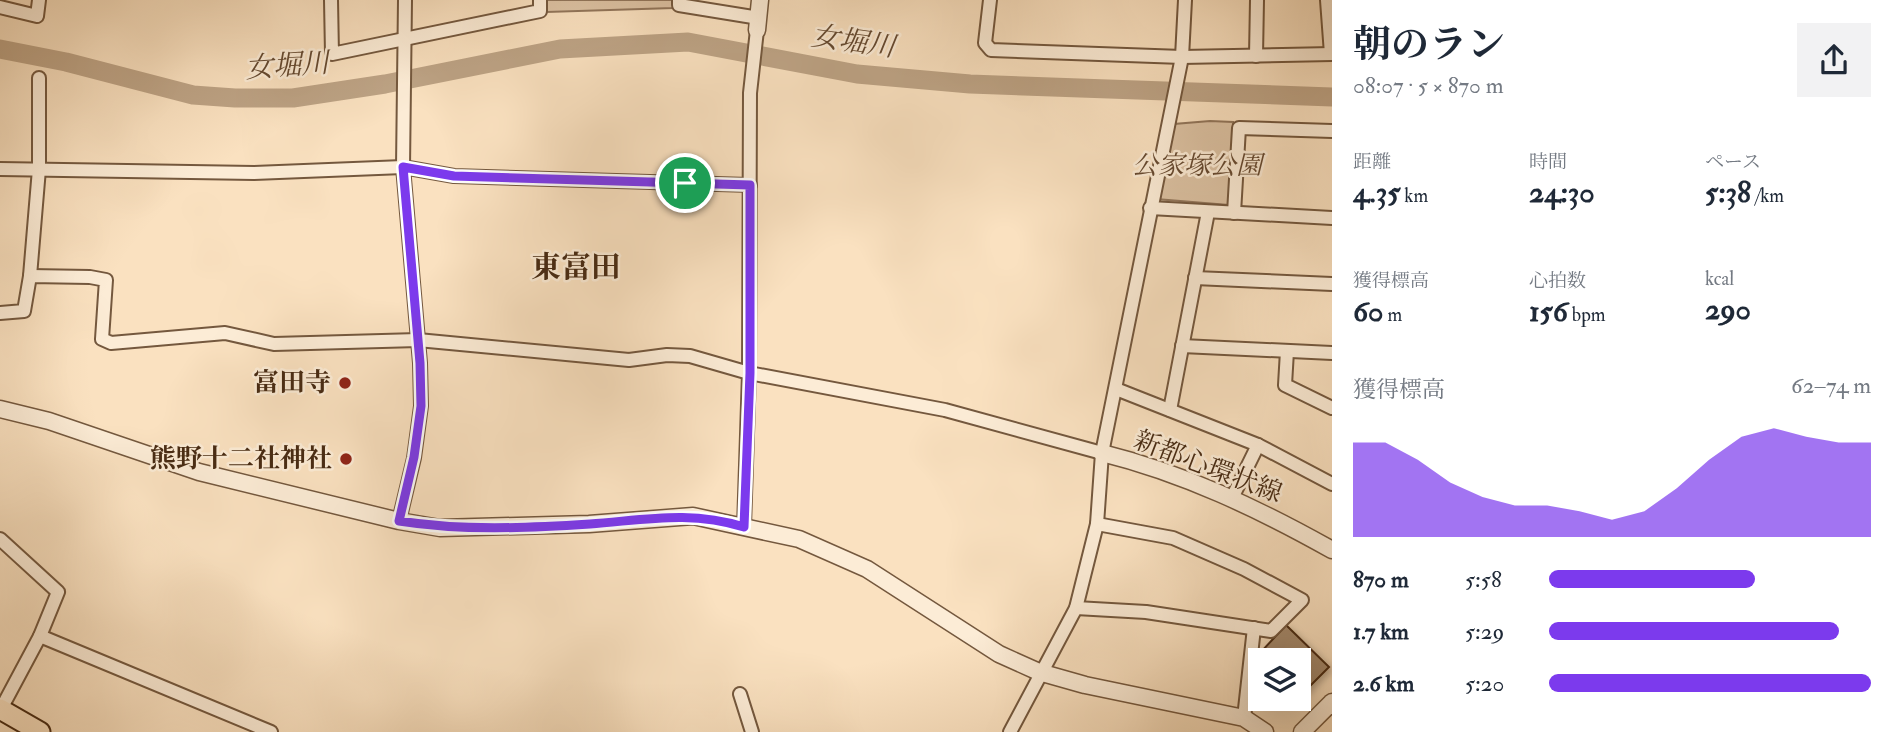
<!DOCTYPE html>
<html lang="ja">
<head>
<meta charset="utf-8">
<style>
  :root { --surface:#fff; --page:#f2f2f3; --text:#1f2937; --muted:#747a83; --accent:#7c3aed }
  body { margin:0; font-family:"IM FELL Double Pica","Noto Serif JP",serif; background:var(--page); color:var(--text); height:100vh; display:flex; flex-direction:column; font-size:26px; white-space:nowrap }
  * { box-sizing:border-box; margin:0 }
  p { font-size:23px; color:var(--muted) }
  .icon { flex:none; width:38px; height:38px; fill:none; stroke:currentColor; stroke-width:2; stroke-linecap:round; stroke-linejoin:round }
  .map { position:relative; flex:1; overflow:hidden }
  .side { display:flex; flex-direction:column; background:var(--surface); width:560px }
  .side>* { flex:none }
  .controls { position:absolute; left:1248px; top:648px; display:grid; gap:14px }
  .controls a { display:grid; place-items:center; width:63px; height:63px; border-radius:0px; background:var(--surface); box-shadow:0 7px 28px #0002; font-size:35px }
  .pin { position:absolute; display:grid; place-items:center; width:60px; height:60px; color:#fff; margin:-30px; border:4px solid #fff; border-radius:50%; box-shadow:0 2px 7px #0007 }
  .round { display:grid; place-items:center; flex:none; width:74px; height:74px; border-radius:0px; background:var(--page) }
  .summary { display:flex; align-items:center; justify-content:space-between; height:119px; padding:0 21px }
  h1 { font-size:38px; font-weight:700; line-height:52px }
  .figures { display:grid; grid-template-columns:repeat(3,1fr); gap:10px; height:119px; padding:7px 21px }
  .figures div { display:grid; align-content:center }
  .figures b { font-size:30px; font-weight:700 }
  .figures small { font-size:19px; font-weight:400 }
  .figures p { font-size:19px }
  .chart { height:196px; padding:14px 21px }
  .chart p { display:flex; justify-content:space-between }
  .chart svg { width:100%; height:126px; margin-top:7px; fill:var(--accent); opacity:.7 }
  ul { padding:0 21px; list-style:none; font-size:23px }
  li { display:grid; grid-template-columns:112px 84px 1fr; align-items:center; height:52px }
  li i { height:18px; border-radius:9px; background:var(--accent) }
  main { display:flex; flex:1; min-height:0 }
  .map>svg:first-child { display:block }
  .green { fill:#dcc2a3; stroke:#92765b; stroke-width:2 }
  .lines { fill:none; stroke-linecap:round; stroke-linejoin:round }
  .river { stroke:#bda385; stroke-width:19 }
  .building { fill:#a58a6d; stroke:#482b13; stroke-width:2; filter:url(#shadow) }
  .minor-casing { stroke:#74583e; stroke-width:16 }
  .tertiary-casing { stroke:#74583e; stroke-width:19 }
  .primary-casing { stroke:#482b13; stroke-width:23 }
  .minor { stroke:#fcecd6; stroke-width:12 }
  .tertiary { stroke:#fcecd6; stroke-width:16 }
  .primary { stroke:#fae1c0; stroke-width:19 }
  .route-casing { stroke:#fff; stroke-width:14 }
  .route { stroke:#7c3aed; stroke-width:9 }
  .poi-dot { fill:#8f2418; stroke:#fcecd6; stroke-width:2.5 }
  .labels { text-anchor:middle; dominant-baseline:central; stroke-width:5; stroke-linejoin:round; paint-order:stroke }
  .park-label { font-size:26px; font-style:italic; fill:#664930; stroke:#fcecd6 }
  .poi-label { font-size:26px; font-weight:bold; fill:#482b13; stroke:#fcecd6; text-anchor:end }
  .street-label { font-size:26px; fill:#482b13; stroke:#fcecd6 }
  .water-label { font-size:28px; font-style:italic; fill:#654930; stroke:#fcecd6 }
  .quarter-label { font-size:30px; font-weight:bold; fill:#482b13; stroke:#fcecd6 }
</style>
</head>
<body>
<main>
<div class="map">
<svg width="1332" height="732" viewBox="0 0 1332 732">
  <defs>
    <filter id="shadow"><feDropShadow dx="3" dy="3" stdDeviation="3.5" flood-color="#0004"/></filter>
  </defs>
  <rect width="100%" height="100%" fill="#fae1c0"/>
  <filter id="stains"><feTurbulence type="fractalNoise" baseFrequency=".00286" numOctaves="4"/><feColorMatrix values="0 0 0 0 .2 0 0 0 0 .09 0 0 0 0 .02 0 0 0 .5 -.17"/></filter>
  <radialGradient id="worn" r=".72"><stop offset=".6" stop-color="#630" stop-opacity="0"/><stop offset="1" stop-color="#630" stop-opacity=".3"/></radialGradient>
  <g class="green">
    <path d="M547,0H673V8L547,12Z"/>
    <path d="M1210,121L1233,122L1229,205L1156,199L1174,124Z"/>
  </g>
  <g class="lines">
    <path class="river" d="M0,49L66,62L193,95L235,98H293L385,84L560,49L688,42L857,74L970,84L1332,97"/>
  </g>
  <path class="building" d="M1286,625L1329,667L1303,693L1298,688V660H1270L1261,652Z"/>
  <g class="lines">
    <defs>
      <g id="minor">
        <path d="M331,0L332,54L540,11V0"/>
        <path d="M679,0V5L759,18"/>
        <path d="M990,0L985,43L991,50L1182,57L1332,54"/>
        <path d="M1327,0L1331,54"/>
        <path d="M0,7L37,16L39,0"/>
        <path d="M1256,56L1257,0"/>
        <path d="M0,169L254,173L403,167L454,176L750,185"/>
        <path d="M1150,208L1332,218"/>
        <path d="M1234,213L1239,128L1332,131"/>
        <path d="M30,276L39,169V78"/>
        <path d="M1195,278L1332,284"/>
        <path d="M0,313L24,311L30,276L90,277L106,280L102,339L111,343L225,333L274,344L418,340L629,360L667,355L690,356L749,373L945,410L1102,453"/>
        <path d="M1182,346L1332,353"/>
        <path d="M1287,351L1285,385L1332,408"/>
        <path d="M1116,389L1258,445L1332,484"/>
        <path d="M1170,410L1208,212"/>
        <path d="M1232,498L1258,445"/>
        <path d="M399,521L414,458L421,406L420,363L403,167L405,0"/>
        <path d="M744,527L749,373L750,93L757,30"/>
        <path d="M0,539L58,592L40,636L1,709"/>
        <path d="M1076,608L1146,612L1271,631L1302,600L1244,569L1173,538L1097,524"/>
        <path d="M40,636L271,732"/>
        <path d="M740,694L752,732"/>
        <path d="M1244,718L1254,628"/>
        <path d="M1010,732L1076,608L1097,524L1102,453L1182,57L1185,0"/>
      </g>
      <g id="tertiary">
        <path d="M757,30L760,0"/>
        <path d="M0,409L49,421L199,472L399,521L440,528L589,524L693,516L799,539L867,569L999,654L1039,672L1085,685L1244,718L1265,732"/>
        <path d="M1102,453C1183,473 1259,509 1332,550"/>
        <path d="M1302,732L1332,702"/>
      </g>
      <path id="primary" d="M0,709L40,732"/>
    </defs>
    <use href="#minor" class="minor-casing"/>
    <use href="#tertiary" class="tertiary-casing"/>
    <use href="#primary" class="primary-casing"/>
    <use href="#minor" class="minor"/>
    <use href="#tertiary" class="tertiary"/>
    <use href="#primary" class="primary"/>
  </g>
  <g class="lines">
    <defs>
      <path id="route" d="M403,167L454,176L750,185V373L744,527C690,510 645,520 590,524C527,528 462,531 399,521L414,457L421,406L420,363Z"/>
    </defs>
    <use href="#route" class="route-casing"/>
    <use href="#route" class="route"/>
  </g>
  <g class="poi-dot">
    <circle cx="345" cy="383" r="7"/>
    <circle cx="346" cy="459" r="7"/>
  </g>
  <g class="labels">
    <g class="park-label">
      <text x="1197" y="166">公家塚公園</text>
    </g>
    <g class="poi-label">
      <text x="331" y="383">富田寺</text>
      <text x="332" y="459">熊野十二社神社</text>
    </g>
    <g class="street-label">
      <text transform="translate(1208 467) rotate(21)">新都心環状線</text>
    </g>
    <g class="water-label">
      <text transform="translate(853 42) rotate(8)">女堀川</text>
      <text transform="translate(287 66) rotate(-4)">女堀川</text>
    </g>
    <g class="quarter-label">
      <text x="576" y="267">東富田</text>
    </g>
  </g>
  <rect width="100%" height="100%" filter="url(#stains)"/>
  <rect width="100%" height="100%" fill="url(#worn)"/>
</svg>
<div class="controls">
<a><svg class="icon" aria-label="layers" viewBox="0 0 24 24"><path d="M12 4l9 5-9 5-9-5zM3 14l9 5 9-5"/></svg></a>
</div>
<div class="pin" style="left:685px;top:183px;background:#1e9e55"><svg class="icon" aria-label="arrive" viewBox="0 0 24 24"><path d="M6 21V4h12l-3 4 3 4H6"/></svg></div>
</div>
<section class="side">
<div class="summary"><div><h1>朝のラン</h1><p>08:07 · 5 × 870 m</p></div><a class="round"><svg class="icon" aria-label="share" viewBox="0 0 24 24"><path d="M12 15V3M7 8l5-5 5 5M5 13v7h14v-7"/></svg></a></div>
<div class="figures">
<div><p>距離</p><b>4.35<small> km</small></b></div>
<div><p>時間</p><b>24:30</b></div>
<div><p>ペース</p><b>5:38<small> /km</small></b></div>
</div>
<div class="figures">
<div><p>獲得標高</p><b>60<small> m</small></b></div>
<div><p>心拍数</p><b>156<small> bpm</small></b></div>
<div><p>kcal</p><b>290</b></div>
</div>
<div class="chart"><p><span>獲得標高</span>62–74 m</p>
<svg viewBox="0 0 160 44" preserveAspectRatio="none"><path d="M0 44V11L10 11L20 17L30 25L40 30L50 33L60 33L70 35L80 38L90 35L100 27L110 17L120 9L130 6L140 9L150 11L160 11V44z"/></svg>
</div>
<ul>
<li><b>870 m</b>5:58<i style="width:64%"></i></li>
<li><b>1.7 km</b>5:29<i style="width:90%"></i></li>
<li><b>2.6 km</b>5:20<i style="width:100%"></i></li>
</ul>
</section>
</main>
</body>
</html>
